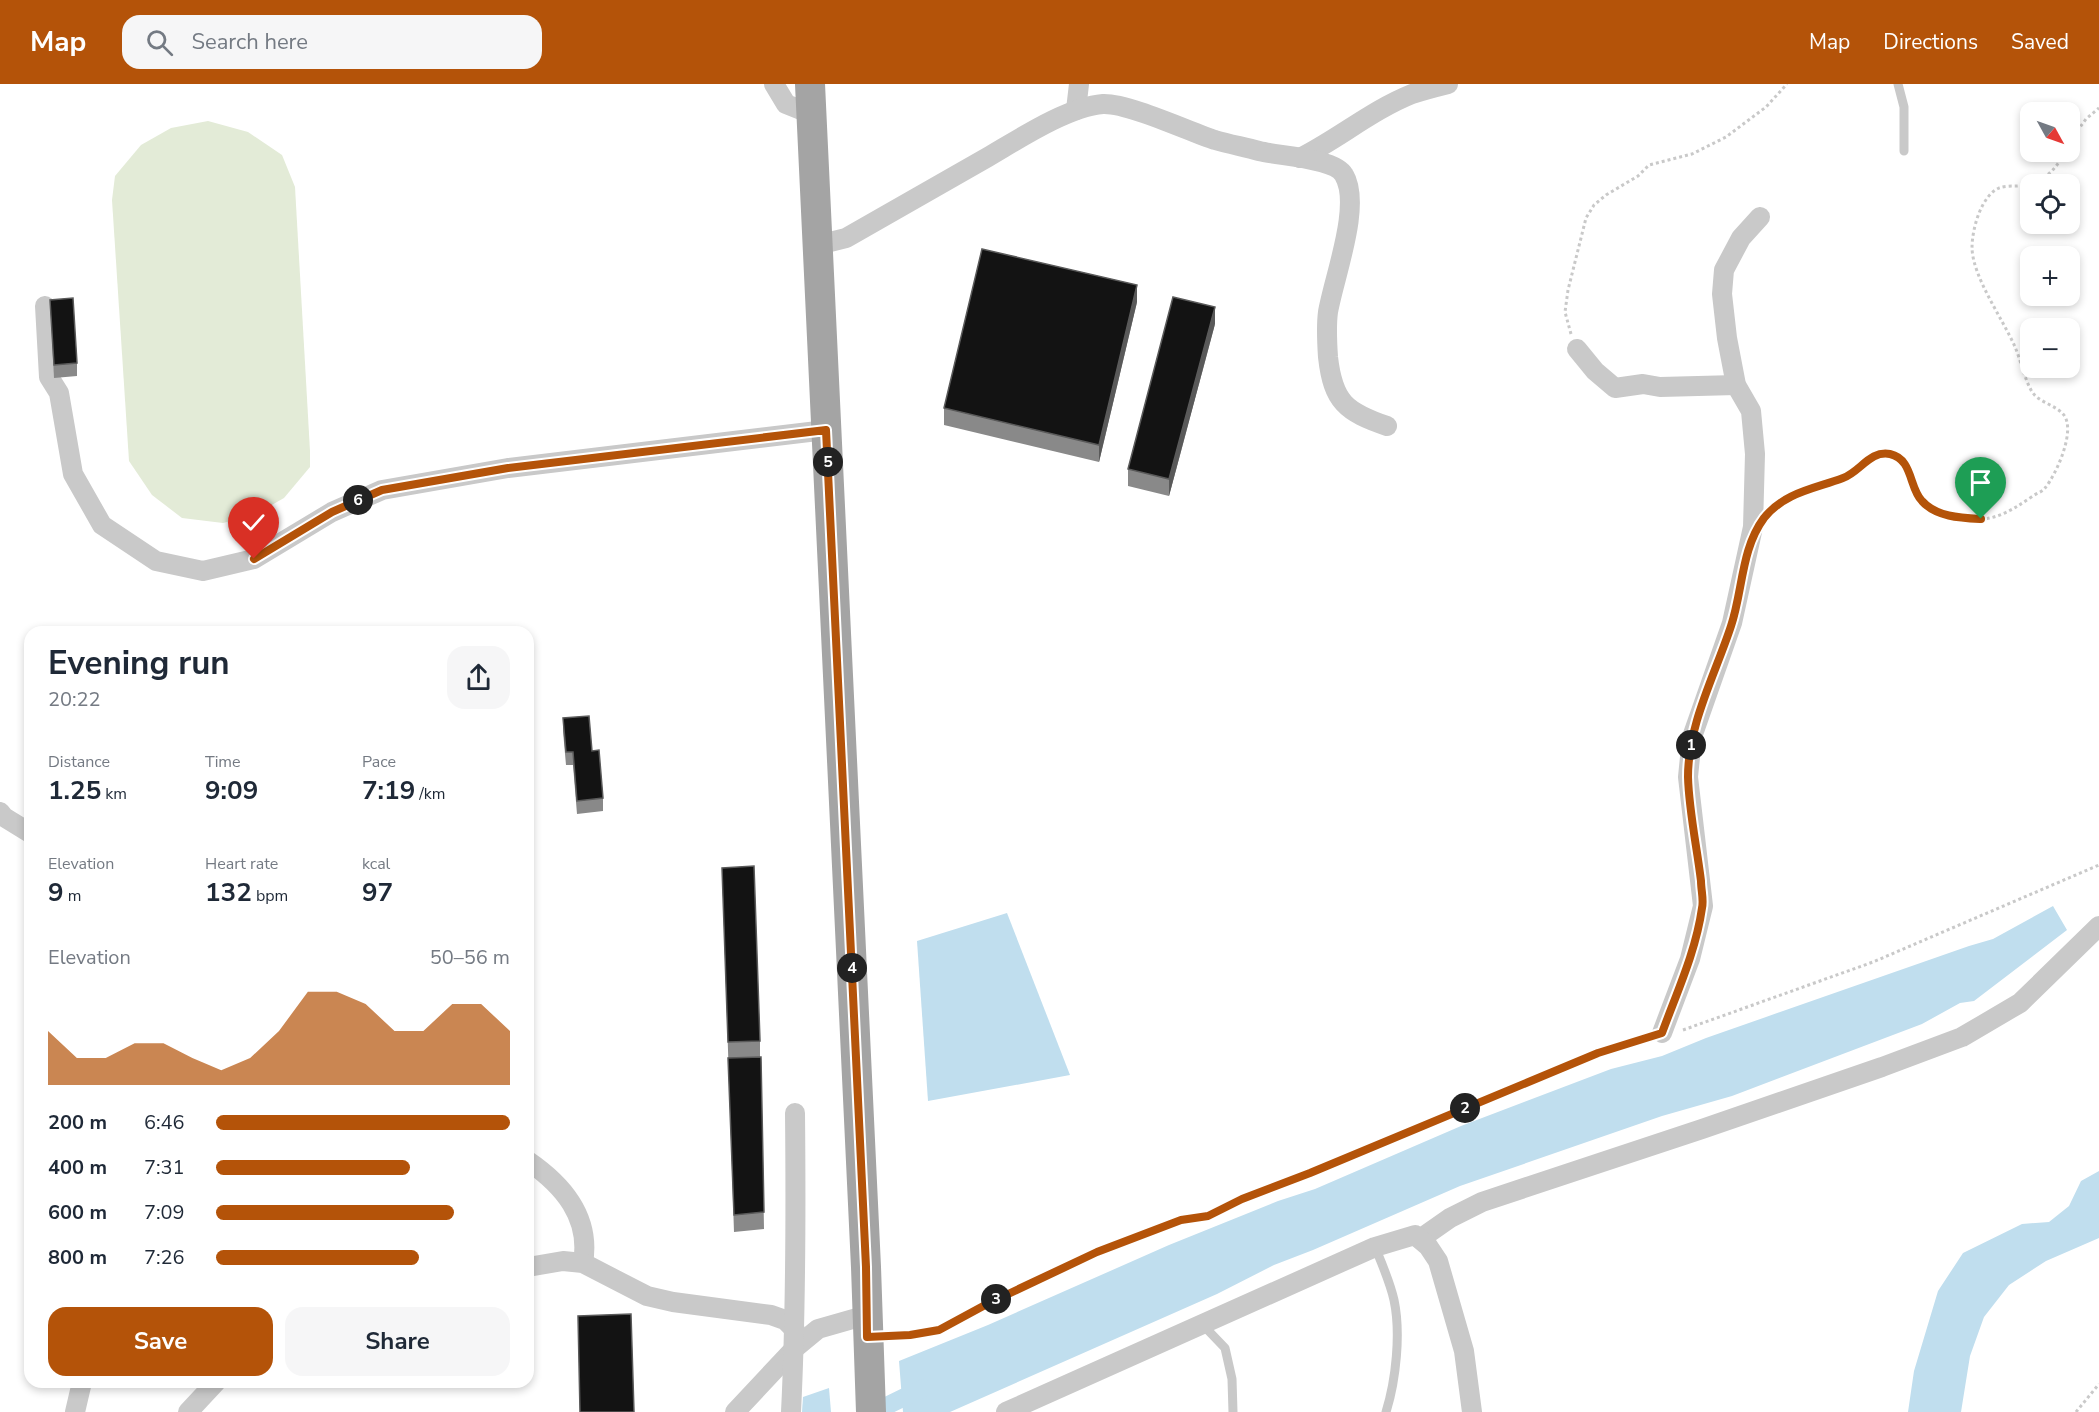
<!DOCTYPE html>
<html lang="en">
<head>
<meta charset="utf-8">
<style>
  :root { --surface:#fff; --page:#f6f6f7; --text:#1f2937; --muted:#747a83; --accent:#b45309 }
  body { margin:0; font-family:"Nunito Sans",sans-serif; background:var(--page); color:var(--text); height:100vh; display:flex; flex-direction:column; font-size:22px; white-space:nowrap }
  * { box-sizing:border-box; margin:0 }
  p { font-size:20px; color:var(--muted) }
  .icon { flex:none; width:33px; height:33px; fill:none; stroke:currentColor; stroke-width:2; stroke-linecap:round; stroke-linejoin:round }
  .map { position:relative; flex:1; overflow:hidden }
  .panel { position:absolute; left:24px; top:542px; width:510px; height:762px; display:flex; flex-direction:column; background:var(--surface); border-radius:18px; box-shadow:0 3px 9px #0003 }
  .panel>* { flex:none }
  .needle { width:39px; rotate:130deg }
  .fabs { position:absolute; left:2020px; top:18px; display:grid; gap:12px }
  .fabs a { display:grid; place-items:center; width:60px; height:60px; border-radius:12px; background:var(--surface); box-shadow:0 3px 9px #0003; font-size:30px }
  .pin { position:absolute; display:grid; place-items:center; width:51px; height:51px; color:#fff; margin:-62px -26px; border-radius:50% 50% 50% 0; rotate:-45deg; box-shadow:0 0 6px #0007 }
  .pin .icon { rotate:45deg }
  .km { position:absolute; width:30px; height:30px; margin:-15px; border-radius:50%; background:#222; color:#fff; font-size:16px; line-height:30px; text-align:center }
  .round { display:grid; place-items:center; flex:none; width:63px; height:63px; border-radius:18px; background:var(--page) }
  .headline { display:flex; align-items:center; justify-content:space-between; height:102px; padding:0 24px }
  h1 { font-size:33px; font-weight:700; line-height:45px }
  .figures { display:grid; grid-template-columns:repeat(3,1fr); gap:9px; height:102px; padding:6px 24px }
  .figures div { display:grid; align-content:center }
  .figures b { font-size:26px; font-weight:700 }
  .figures small { font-size:16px; font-weight:400 }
  .figures p { font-size:16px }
  .chart { height:168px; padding:12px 24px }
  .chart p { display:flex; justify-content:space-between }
  .chart svg { width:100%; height:108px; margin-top:6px; fill:var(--accent); opacity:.7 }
  .cta { display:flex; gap:12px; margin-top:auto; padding:12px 24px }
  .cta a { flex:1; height:69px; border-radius:18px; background:var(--accent); color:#fff; font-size:24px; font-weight:700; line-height:69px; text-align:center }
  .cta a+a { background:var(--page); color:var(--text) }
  ul { padding:0 24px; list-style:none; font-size:20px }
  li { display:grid; grid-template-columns:96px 72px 1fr; align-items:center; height:45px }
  li i { height:15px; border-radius:8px; background:var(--accent) }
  header { display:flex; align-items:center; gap:36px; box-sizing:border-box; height:84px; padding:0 30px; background:var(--accent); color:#fff }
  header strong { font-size:28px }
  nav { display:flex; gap:33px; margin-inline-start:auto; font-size:21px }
  .search { width:420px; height:54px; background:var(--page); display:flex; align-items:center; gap:15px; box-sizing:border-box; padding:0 21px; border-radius:18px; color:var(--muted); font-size:22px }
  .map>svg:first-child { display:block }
  .green { fill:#e3ebd7 }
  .water { fill:#c0deee }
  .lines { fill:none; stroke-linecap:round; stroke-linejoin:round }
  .canal { stroke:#c0deee; stroke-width:18 }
  .path { stroke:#c9c9c9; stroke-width:3; stroke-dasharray:3 3; stroke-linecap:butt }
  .lane { stroke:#c9c9c9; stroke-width:9 }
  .street { stroke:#c9c9c9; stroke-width:20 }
  .primary { stroke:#a4a4a4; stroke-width:30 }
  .wall { fill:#898989 }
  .shaded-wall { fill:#5a5a5a }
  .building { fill:#131313; stroke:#5a5a5a; stroke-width:1.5 }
  .route-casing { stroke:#fff; stroke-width:12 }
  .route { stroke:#b45309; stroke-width:8 }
</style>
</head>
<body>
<header>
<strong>Map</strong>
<div class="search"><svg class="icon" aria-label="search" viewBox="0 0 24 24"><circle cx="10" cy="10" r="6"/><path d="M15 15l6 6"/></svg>Search here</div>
<nav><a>Map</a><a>Directions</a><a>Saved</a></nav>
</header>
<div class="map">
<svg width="2099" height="1328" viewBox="0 0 2099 1328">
  <rect width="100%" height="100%" fill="#fff"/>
  <path class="green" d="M208,37L248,48L282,71L295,103L310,367V383L284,414L254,431L223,439L182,434L152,411L129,377L112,116L115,92L141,61L171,44Z"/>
  <g class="water">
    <path d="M2053,822L2067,846L1974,917L1960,919L1922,940L1732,1012L1662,1032L1460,1102L1313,1166L1274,1181L1217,1210L950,1328H903L899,1277L988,1241L1169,1161L1278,1117L1315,1105L1461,1042L1611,985L1662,972L1706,954L1969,862L1993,855Z"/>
    <path d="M1007,829L1070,991L928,1017L917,857Z"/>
    <path d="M2099,1087V1154L2046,1177L2009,1201L1984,1233L1970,1272L1961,1328H1908L1914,1287L1938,1207L1963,1169L2022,1140L2049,1138L2069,1122L2081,1097Z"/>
    <path d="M829,1304L831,1328H802L803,1313Z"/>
  </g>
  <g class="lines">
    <path class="canal" d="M874,1328L923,1304"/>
    <g class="path">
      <path d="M2070,57L2086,35L2099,24"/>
      <path d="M1571,250L1565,228L1568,206L1586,134L1594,121L1606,111L1638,92L1649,81L1692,70L1726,53L1766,23L1787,0"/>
      <path d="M1770,428C1791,406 1817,404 1843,394C1855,390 1864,374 1876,371C1912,363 1906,401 1922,417C1930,426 1946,432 1958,434C1990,440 2008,429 2033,412C2037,409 2042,408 2045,404C2056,391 2077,345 2063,330C2054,320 2037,318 2031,306C2024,293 2021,277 2015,263C2003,235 1973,194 1972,164C1972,145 1981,112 1999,104C2004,102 2011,102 2017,102C2041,100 2054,89 2065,68"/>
      <path d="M1683,946L1873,878L2099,781"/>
      <path d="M890,1252L939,1246L987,1220L1097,1168L1181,1136L1208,1132L1242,1115L1310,1089L1598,970L1645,954"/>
      <path d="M2076,1328L2099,1300"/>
    </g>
    <g class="lane">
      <path d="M1898,0L1904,23V67"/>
      <path d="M1375,1163C1382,1180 1390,1198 1394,1216C1401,1249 1396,1296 1386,1328"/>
      <path d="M1202,1240L1225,1264L1232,1295L1233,1328"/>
    </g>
    <g class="street">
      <path d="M774,0L786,20L811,30"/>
      <path d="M1076,26L1079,0"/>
      <path d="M1300,74C1338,55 1372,26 1412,10C1424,6 1436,3 1448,0"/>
      <path d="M818,161L846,154C893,127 941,100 988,73C1019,55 1067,23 1103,20C1128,19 1188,47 1215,56C1229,60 1244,63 1259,67C1278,72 1335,74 1344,91C1362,121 1334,193 1328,228C1326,243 1327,258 1328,273C1333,318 1346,328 1387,342"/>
      <path d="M45,222L49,293L59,309L73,390L102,441L156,477L203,487L254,475L332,428L382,406L508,384L826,346"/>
      <path d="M1577,265L1595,287L1615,304L1643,300L1660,303L1736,301"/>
      <path d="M0,728L4,733L30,749"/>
      <path d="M1662,949L1690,875L1703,822L1688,693L1692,653L1732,539L1753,443L1755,370L1751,327L1736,301L1727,254L1722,210L1724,186L1741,154L1760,133"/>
      <path d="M528,1077C563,1101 591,1133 583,1179"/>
      <path d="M1420,1155L1450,1134L1482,1118L1702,1045L1882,983L1962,953L2020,919L2099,842"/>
      <path d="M528,1183L563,1177L583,1179L647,1212L673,1218L771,1231L785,1236L795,1246"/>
      <path d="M75,1328L82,1298"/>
      <path d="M188,1328L216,1298"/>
      <path d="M735,1328L795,1264L818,1245L867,1231"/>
      <path d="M791,1328C796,1228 796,1129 795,1029"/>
      <path d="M1006,1328L1375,1163L1415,1151L1428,1162L1438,1177L1464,1267L1472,1328"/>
    </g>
    <path class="primary" d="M810,0L866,1183L871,1328"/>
  </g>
  <g class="wall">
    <path d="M50,216L77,279V292L54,294Z"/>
    <path d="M1137,218L1099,378L944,341V324Z"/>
    <path d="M1215,240L1169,412L1128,402V385Z"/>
    <path d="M563,634L592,667L603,714V727L577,730L573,681H566L563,647Z"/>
    <path d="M528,737L530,772V789H528Z"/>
    <path d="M722,784L760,957V973H761L764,1145L734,1148Z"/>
  </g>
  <g class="shaded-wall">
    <path d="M1137,201V218L1099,378V361Z"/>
    <path d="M1215,223V240L1169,412V395Z"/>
  </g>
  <g class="building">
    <path d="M982,165L1137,201L1099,361L944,324Z"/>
    <path d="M1173,213L1215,223L1169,395L1128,385Z"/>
    <path d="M73,214L77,279L54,281L50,216Z"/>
    <path d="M589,632L592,667L599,666L603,714L577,717L573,668H566L563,634Z"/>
    <path d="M528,737L530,772H528Z"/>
    <path d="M754,782L760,957L728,958L722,784Z"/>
    <path d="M761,973L764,1128L734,1131L728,974Z"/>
    <path d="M631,1230L634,1328H580L578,1232Z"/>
  </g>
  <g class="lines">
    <defs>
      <path id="route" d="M254,475L332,428L382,406L508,384L826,346L866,1183L867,1253L910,1251L939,1246L987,1220L1097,1168L1181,1136L1208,1132L1242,1115L1310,1089L1598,969L1662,949C1677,908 1696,867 1702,824C1704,816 1701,806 1701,797C1697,763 1689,728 1688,693C1688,640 1715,591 1731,542C1743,506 1741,465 1764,434C1785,408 1814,405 1843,394C1860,388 1870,366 1890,370C1913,375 1909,404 1922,417C1936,433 1961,434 1981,435"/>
    </defs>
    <use href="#route" class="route-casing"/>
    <use href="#route" class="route"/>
  </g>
</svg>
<div class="fabs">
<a><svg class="needle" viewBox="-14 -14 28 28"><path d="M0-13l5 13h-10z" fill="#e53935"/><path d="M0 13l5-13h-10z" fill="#747a83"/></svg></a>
<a><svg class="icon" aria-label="locate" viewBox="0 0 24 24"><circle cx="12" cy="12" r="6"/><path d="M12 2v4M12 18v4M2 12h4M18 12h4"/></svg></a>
<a>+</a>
<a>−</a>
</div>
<div class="pin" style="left:1981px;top:435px;background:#1e9e55"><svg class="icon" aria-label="arrive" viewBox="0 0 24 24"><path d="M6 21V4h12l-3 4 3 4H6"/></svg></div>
<div class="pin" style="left:254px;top:475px;background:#d93025"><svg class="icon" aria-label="check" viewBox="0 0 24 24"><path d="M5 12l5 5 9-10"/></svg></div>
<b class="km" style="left:1691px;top:661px">1</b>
<b class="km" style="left:1465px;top:1024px">2</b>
<b class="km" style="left:996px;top:1215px">3</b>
<b class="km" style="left:852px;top:884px">4</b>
<b class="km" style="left:828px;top:378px">5</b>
<b class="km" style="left:358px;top:416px">6</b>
<section class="panel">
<div class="headline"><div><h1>Evening run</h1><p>20:22</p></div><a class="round"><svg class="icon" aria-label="share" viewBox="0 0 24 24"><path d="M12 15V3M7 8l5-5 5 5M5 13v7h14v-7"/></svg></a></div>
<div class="figures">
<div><p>Distance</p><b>1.25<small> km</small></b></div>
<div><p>Time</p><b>9:09</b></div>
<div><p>Pace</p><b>7:19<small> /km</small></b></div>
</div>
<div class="figures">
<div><p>Elevation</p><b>9<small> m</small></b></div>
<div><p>Heart rate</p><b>132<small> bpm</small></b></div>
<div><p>kcal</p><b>97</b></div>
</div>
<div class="chart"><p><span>Elevation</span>50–56 m</p>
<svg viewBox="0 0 160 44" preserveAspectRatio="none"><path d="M0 44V22L10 33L20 33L30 27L40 27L50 33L60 38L70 33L80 22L90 6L100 6L110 11L120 22L130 22L140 11L150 11L160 22V44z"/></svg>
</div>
<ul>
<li><b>200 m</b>6:46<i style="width:100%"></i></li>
<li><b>400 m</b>7:31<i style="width:66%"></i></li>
<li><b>600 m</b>7:09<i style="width:81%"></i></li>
<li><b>800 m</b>7:26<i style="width:69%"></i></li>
</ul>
<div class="cta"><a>Save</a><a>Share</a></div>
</section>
</div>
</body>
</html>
